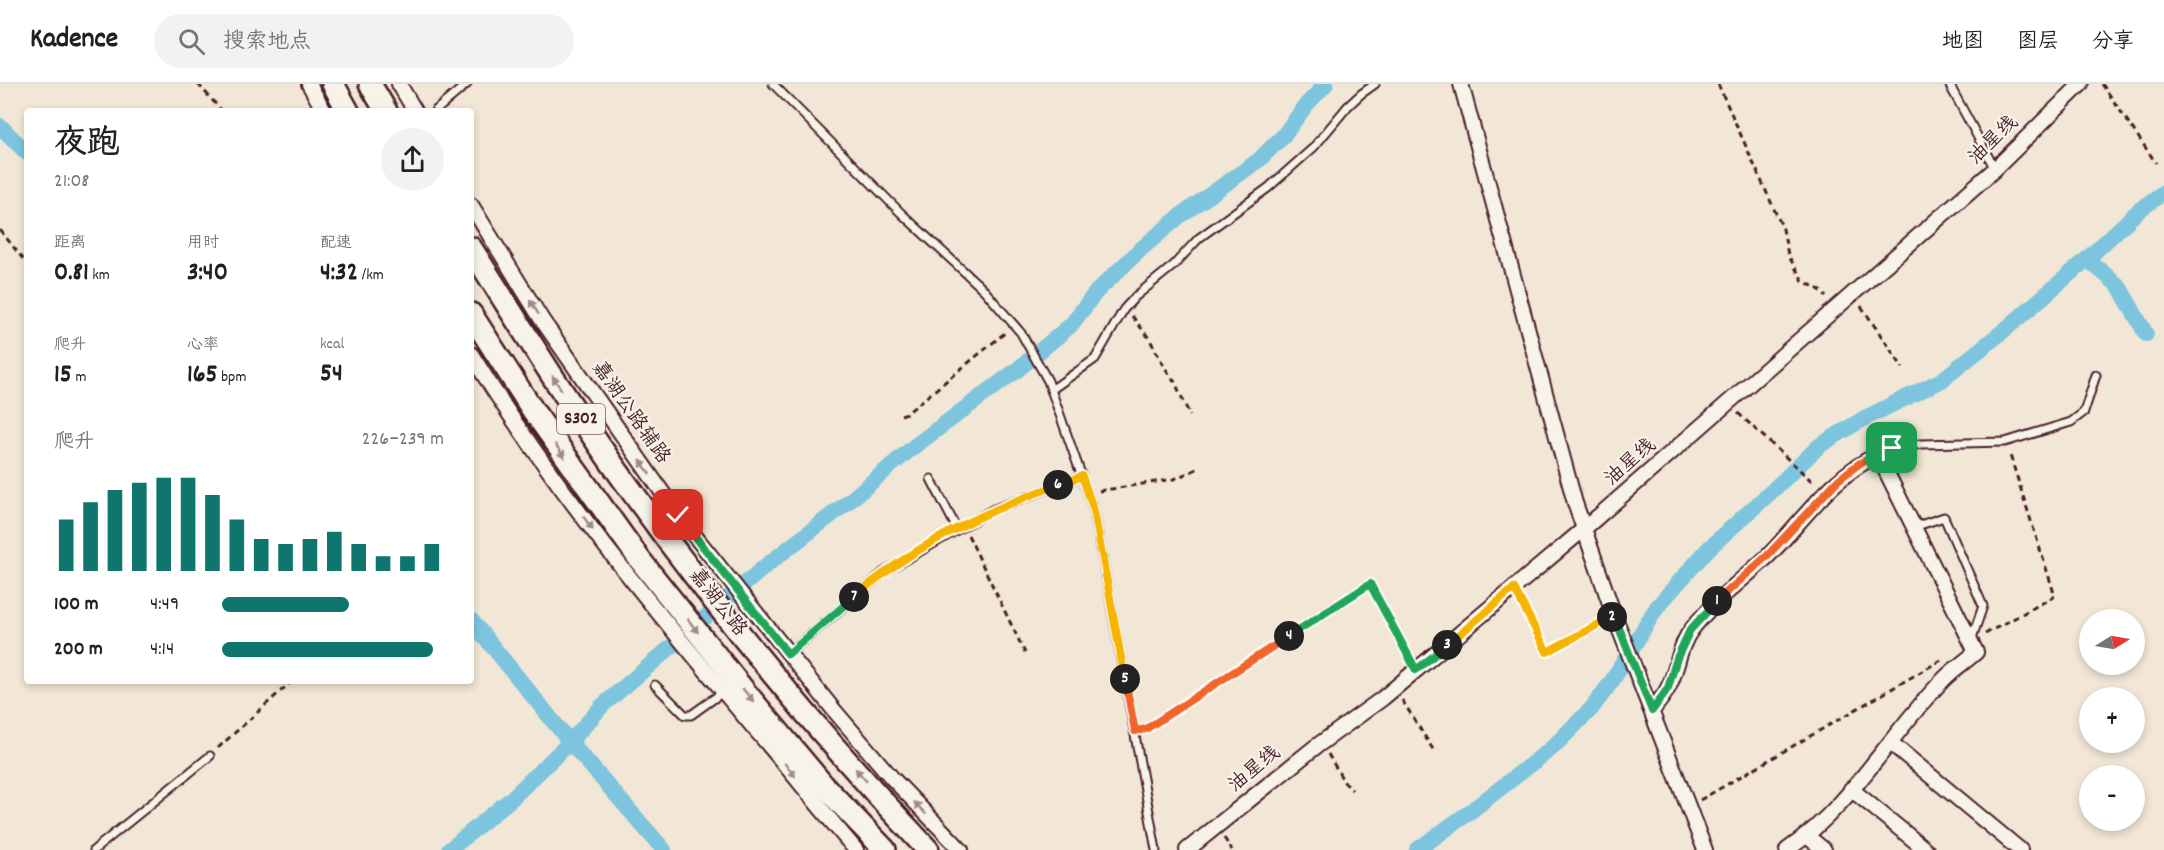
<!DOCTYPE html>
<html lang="zh">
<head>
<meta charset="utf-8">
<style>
  :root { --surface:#fff; --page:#f2f2f2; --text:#202124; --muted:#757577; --line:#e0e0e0; --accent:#0f766e }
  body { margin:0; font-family:Dekko,"LXGW WenKai TC",sans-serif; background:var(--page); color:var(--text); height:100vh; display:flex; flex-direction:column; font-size:22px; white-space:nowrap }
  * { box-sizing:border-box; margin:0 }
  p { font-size:20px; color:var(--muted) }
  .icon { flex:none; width:33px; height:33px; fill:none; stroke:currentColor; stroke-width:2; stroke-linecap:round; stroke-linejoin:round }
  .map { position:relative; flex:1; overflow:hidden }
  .side { position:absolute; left:24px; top:24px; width:450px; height:576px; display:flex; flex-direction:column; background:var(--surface); border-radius:6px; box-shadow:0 3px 9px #0003 }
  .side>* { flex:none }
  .needle { width:39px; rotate:79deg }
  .controls { position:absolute; left:2079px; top:525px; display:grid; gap:12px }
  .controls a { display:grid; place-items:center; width:66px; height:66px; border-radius:50%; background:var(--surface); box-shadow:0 3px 9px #0003; font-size:30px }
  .pin { position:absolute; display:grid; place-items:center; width:51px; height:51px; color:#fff; margin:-26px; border-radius:12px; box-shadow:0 3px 9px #0006 }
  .km { position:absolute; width:30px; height:30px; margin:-15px; border-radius:50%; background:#222; color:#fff; font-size:16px; line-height:30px; text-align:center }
  .round { display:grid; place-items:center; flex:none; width:63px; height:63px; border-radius:32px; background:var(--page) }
  .summary { display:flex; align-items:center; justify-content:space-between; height:102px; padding:0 30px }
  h1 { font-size:33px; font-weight:700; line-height:45px }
  .stats { display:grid; grid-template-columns:repeat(3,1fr); gap:9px; height:102px; padding:6px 30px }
  .stats div { display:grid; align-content:center }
  .stats b { font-size:26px; font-weight:700 }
  .stats small { font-size:16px; font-weight:400 }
  .stats p { font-size:16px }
  .chart { height:168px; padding:12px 30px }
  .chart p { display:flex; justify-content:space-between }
  .chart svg { width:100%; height:108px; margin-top:6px; stroke:var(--accent); stroke-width:6 }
  ul { padding:0 30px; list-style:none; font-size:20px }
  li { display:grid; grid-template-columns:96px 72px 1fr; align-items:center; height:45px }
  li i { height:15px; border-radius:8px; background:var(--accent) }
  header { display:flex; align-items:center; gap:36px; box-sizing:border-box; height:84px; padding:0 30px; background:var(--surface); border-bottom:2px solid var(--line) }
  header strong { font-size:28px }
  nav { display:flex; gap:33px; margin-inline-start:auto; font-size:21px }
  .search { width:420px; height:54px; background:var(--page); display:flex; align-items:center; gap:15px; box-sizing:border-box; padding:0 21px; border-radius:33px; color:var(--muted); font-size:22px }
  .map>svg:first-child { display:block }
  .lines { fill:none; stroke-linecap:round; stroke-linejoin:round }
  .canal { stroke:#7dc4de; stroke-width:16 }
  .service-casing { stroke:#4a1f2b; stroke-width:11 }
  .minor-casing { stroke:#4a1f2b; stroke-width:18 }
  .primary-casing { stroke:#4a1f2b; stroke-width:26 }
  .path { stroke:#4a1f2b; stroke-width:3; stroke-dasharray:6 4.5; stroke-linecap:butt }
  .service { stroke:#f7f3e8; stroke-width:7 }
  .minor { stroke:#f7f3e8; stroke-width:14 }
  .primary { stroke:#f7f3e8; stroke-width:21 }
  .oneway { fill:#a0898a }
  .split-1-casing { stroke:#fff; stroke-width:12 }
  .split-2-casing { stroke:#fff; stroke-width:12 }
  .split-3-casing { stroke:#fff; stroke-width:12 }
  .split-4-casing { stroke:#fff; stroke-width:12 }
  .split-5-casing { stroke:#fff; stroke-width:12 }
  .split-6-casing { stroke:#fff; stroke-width:12 }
  .split-7-casing { stroke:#fff; stroke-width:12 }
  .split-8-casing { stroke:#fff; stroke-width:12 }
  .split-1 { stroke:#f0652b; stroke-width:8 }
  .split-2 { stroke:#22a559; stroke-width:8 }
  .split-3 { stroke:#f5b400; stroke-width:8 }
  .split-4 { stroke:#22a559; stroke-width:8 }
  .split-5 { stroke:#f0652b; stroke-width:8 }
  .split-6 { stroke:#f5b400; stroke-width:8 }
  .split-7 { stroke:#f5b400; stroke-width:8 }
  .split-8 { stroke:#22a559; stroke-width:8 }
  .labels { text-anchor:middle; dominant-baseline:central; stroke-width:4.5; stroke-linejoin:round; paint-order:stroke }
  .shield { fill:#f7f3e8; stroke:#7e5f64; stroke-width:1.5 }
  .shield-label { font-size:18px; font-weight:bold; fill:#4a1f2b }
  .street-label { font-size:20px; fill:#4a1f2b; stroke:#f7f3e8 }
</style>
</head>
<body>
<header>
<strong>Kadence</strong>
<div class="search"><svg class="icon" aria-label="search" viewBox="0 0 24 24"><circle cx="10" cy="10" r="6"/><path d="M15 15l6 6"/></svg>搜索地点</div>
<nav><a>地图</a><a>图层</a><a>分享</a></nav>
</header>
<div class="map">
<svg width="2164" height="766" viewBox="0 0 2164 766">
  <rect width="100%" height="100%" fill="#f2e7d6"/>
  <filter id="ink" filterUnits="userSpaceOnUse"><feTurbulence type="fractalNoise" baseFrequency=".0167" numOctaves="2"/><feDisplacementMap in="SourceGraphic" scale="12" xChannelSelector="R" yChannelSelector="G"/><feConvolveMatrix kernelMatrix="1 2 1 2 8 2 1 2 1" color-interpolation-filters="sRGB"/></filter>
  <g filter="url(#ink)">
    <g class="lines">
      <g class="canal">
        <path d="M0,42L27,69"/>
        <path d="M2087,175L2119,202L2146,250"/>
        <path d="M471,536L570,658L664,766"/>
        <path d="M449,766L511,715L570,658L603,621L768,480L847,419L912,364L1017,286L1071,241L1096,208L1141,165L1180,132L1259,76L1283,52L1307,20L1326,0"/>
        <path d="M1417,766L1471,727L1552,664L1592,624L1612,597L1657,523L1709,464L1771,408L1819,362L1863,335L1942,296L2007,244L2087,175L2138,127L2164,108"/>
      </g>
      <defs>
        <g id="service">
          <path d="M773,0L901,129L984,206L1021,249L1048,297L1094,427L1156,766"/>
          <path d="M1949,0L1995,85"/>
          <path d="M435,27L467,0"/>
          <path d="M1051,306L1095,275L1124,225L1136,212L1174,181L1199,154L1268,104L1313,64L1348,22L1361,10L1375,0"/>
          <path d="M1878,371L1892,365L1921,360L2005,358L2071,338L2084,328L2096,291"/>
          <path d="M931,395L957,445"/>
          <path d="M1914,443L1944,433L1983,522L1971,557"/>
          <path d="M788,570L884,488L992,426L1082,392"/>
          <path d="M655,601L685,631H691L723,608"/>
          <path d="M94,766L210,672"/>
        </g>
        <g id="minor">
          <path d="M309,0L324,27"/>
          <path d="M399,0L415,27"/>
          <path d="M1461,0L1575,419L1614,531L1705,766"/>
          <path d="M471,121L542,236L678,431L833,625L892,694L961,766"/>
          <path d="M471,270C553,404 653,524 754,644C789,684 821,726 856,766"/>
          <path d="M1652,627C1657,620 1664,612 1668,604C1678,586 1678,563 1692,545C1713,517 1743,496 1768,472C1804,436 1831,392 1878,371L1976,568C1966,577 1954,585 1945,594C1890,649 1852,722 1787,766"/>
          <path d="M1891,659L2020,766"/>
          <path d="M1851,705L1926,766"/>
          <path d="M1807,752L1824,766"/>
          <path d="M1187,766L1314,664L1383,614L1585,444L1995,85L2081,0"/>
        </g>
        <g id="primary">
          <path d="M333,0L348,27"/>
          <path d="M370,0L386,27"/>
          <path d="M471,164C507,220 541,277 579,332C683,485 801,631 928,766"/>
          <path d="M471,230L534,328L640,476L746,609L824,702L885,766"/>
        </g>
      </defs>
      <use href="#service" class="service-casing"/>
      <use href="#minor" class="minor-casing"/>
      <use href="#primary" class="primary-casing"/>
      <g class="path">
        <path d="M198,0L222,27"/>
        <path d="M1718,0L1783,145L1788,171L1803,197L1820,206L1826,213"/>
        <path d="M2102,0L2156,79"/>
        <path d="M0,146L27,180"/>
        <path d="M1861,222L1903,284"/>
        <path d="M1132,232L1149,254L1165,284L1175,298L1190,332"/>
        <path d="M1738,329L1815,400"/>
        <path d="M901,331L907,329L1006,248"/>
        <path d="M1099,407L1174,395L1199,384"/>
        <path d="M968,451L1025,569"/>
        <path d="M1520,517L1547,568L1603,537"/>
        <path d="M1985,550L2055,512L2009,368"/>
        <path d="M1402,616L1434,667"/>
        <path d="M1145,645L1370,500L1409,573"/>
        <path d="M218,664L292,597"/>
        <path d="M1328,670L1344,698L1352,706"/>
        <path d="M1700,716L1943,575"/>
        <path d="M1224,754L1232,766"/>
      </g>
      <use href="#service" class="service"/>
      <use href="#minor" class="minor"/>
      <use href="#primary" class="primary"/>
    </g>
    <defs><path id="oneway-solid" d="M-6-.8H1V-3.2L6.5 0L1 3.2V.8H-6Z" transform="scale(1.5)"/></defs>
    <g class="oneway">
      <use href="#oneway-solid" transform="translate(534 223) rotate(-122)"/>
      <use href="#oneway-solid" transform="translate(557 299) rotate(-123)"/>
      <use href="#oneway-solid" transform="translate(560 367) rotate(55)"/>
      <use href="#oneway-solid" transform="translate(645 383) rotate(-125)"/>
      <use href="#oneway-solid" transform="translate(588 439) rotate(53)"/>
      <use href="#oneway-solid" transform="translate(693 542) rotate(53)"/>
      <use href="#oneway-solid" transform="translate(748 611) rotate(50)"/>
      <use href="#oneway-solid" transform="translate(790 686) rotate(51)"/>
      <use href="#oneway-solid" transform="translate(861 691) rotate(-131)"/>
      <use href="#oneway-solid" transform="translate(920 724) rotate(-134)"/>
    </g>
  </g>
  <g class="lines" filter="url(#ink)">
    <defs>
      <path id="split-1" d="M1717,517L1768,471L1838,396L1860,379L1892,364"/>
      <path id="split-2" d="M1612,533L1614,531L1652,627L1668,604L1677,574L1690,546L1717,517"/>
      <path id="split-3" d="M1447,561L1514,504L1547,568L1612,533"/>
      <path id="split-4" d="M1289,552L1370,500L1416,586L1447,561"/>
      <path id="split-5" d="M1125,595L1135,647L1146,645L1289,552"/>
      <path id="split-6" d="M1058,401L1082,392L1094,427L1125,595"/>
      <path id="split-7" d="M854,513C913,462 984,427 1058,401"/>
      <path id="split-8" d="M678,431L788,570L854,513"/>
    </defs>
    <use href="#split-1" class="split-1-casing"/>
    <use href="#split-2" class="split-2-casing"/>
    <use href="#split-3" class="split-3-casing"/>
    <use href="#split-4" class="split-4-casing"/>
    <use href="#split-5" class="split-5-casing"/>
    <use href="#split-6" class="split-6-casing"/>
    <use href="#split-7" class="split-7-casing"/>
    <use href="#split-8" class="split-8-casing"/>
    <use href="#split-1" class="split-1"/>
    <use href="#split-2" class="split-2"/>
    <use href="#split-3" class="split-3"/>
    <use href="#split-4" class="split-4"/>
    <use href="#split-5" class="split-5"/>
    <use href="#split-6" class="split-6"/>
    <use href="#split-7" class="split-7"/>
    <use href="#split-8" class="split-8"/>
  </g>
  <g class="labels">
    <rect class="shield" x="557" y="320" width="48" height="30" rx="4.5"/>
    <g class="shield-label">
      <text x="581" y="335">S302</text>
    </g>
    <g class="street-label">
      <text transform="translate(1994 57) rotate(-44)">油星线</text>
      <text transform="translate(630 329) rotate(55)">嘉湖公路辅路</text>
      <text transform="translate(1631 379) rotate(-41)">油星线</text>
      <text transform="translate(717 519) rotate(52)">嘉湖公路</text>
      <text transform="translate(1255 686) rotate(-39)">油星线</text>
    </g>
  </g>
</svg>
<div class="controls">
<a><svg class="needle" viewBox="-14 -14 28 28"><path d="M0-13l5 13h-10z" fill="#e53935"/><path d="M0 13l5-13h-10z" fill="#757577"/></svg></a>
<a>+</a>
<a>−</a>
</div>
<div class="pin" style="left:1892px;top:364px;background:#1e9e55"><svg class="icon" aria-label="arrive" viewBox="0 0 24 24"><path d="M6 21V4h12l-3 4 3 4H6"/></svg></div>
<div class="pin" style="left:678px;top:431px;background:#d93025"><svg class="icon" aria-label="check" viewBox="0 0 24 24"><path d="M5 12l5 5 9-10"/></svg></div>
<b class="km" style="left:1717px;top:517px">1</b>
<b class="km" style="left:1612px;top:533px">2</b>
<b class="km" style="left:1447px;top:561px">3</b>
<b class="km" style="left:1289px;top:552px">4</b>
<b class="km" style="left:1125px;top:595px">5</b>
<b class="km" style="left:1058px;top:401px">6</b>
<b class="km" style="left:854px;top:513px">7</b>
<section class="side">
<div class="summary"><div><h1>夜跑</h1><p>21:08</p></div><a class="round"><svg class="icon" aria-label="share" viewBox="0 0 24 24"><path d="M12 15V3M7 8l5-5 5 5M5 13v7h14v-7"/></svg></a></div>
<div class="stats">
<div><p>距离</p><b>0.81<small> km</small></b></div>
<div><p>用时</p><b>3:40</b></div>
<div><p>配速</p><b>4:32<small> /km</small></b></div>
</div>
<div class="stats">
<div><p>爬升</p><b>15<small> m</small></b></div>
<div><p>心率</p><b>165<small> bpm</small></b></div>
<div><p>kcal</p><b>54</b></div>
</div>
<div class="chart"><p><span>爬升</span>226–239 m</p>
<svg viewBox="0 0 160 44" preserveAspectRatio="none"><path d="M5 44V23M15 44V16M25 44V11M35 44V8M45 44V6M55 44V6M65 44V13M75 44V23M85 44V31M95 44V33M105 44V31M115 44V28M125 44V33M135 44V38M145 44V38M155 44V33"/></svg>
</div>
<ul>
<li><b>100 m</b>4:49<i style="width:57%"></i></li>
<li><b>200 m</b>4:14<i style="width:95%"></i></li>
</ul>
</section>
</div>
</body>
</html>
